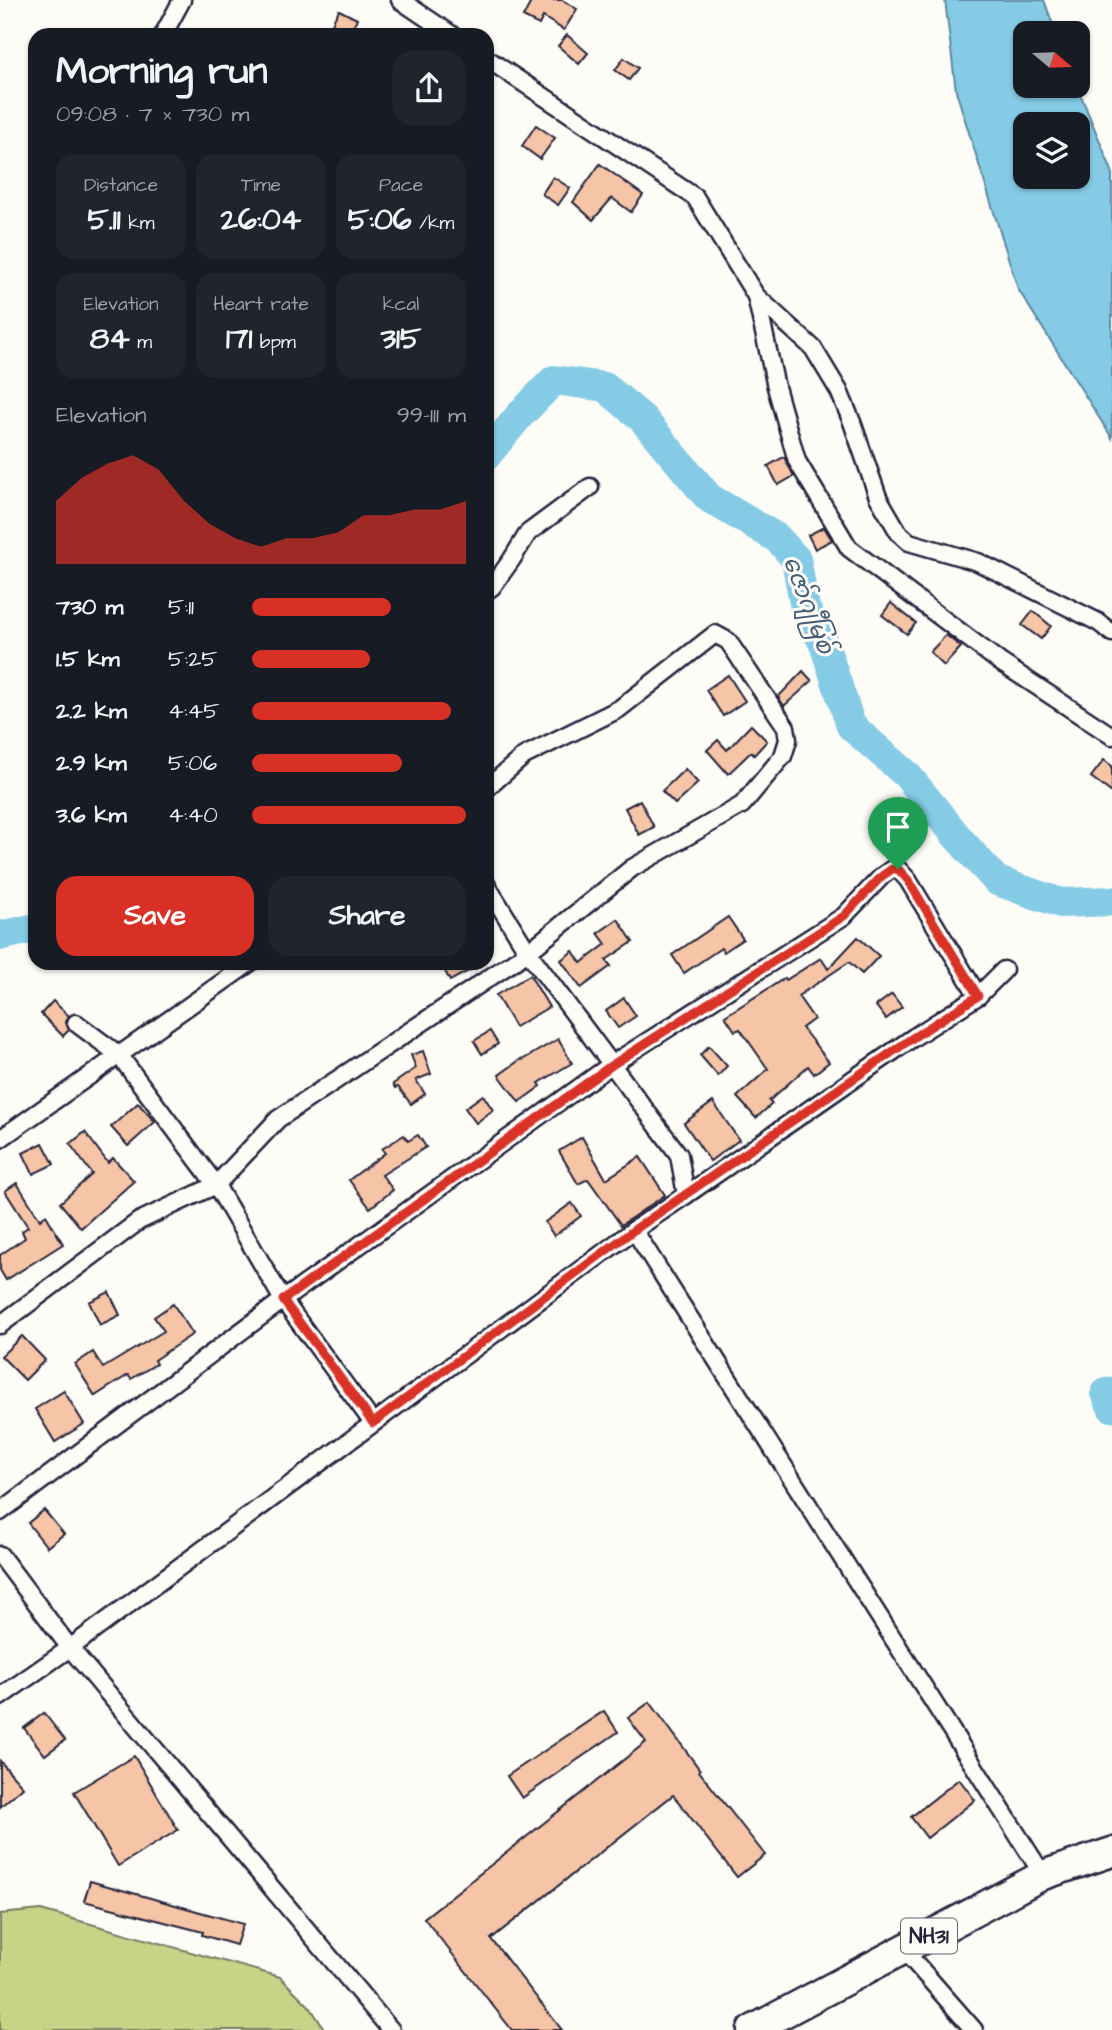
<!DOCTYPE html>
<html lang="en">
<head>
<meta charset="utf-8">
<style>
  :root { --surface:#171b24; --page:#20242c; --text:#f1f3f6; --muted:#9ea1a6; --accent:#d93025 }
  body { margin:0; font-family:"Architects Daughter","Noto Sans Myanmar",sans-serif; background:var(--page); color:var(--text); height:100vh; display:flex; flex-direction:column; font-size:26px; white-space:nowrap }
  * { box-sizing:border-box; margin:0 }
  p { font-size:23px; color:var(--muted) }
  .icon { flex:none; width:38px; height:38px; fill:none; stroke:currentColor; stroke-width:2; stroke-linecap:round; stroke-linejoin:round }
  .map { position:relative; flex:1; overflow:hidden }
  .side { position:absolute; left:28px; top:28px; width:466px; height:942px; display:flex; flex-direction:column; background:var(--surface); border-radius:21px; box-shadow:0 2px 5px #0004 }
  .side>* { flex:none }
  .needle { width:46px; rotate:109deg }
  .buttons { position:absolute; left:1013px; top:21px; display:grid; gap:14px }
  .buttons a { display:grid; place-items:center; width:77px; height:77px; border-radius:14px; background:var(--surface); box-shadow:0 2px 5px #0004; font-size:35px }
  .pin { position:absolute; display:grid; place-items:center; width:60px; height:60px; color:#fff; margin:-72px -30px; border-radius:50% 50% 50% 0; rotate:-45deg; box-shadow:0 0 7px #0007 }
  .pin .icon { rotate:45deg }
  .round { display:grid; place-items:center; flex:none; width:74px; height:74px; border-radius:21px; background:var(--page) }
  .headline { display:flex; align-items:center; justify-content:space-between; height:119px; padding:0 28px }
  h1 { font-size:38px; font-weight:700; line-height:52px }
  .figures { display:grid; grid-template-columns:repeat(3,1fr); gap:10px; height:119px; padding:7px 28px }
  .figures div { display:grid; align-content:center; border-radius:18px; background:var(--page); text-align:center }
  .figures b { font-size:30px; font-weight:700 }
  .figures small { font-size:19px; font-weight:400 }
  .figures p { font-size:19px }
  .chart { height:196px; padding:14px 28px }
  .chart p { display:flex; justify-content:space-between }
  .chart svg { width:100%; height:126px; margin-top:7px; fill:var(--accent); opacity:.7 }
  .action { display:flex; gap:14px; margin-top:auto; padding:14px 28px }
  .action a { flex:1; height:80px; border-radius:21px; background:var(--accent); color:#fff; font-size:28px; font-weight:700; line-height:80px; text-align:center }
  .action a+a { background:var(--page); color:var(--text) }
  ul { padding:0 28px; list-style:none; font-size:23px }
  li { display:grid; grid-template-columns:112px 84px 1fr; align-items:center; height:52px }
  li i { height:18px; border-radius:9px; background:var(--accent) }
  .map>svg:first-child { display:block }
  .green { fill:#c8d387; stroke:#757a61; stroke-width:2 }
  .water { fill:#85cbe6; stroke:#5d87a2; stroke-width:2; fill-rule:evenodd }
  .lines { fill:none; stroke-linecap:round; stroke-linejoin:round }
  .river { stroke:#85cbe6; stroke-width:30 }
  .building { fill:#f6c4a6; stroke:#22223b; stroke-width:2 }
  .street-casing { stroke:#22223b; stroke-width:21 }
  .highway-casing { stroke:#22223b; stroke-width:33 }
  .street { stroke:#fdfcf7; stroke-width:16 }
  .highway { stroke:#fdfcf7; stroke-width:28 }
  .route-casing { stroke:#fff; stroke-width:14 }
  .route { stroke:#d93025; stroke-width:9 }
  .labels { text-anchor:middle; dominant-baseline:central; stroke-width:6; stroke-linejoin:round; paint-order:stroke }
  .shield { fill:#fdfcf7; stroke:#646373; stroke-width:2 }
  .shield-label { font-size:21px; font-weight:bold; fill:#22223b }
  .water-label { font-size:24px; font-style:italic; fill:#455d77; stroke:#fdfcf7 }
</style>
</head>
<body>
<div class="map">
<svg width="1112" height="2030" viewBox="0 0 1112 2030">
  <rect width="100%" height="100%" fill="#fdfcf7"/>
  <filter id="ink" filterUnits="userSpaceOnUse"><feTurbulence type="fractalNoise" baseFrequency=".0143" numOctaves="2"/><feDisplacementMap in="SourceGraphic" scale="14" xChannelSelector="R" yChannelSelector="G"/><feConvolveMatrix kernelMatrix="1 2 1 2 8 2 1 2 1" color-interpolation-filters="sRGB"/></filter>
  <g filter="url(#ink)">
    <path class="green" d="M41,1910L280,1977L310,2007L325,2030H0V1914Z"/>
    <path class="water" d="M945,0H1044L1056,33H1026V86H1077L1112,171V438L1018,289L956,91ZM1026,124H1078V177H1026Z"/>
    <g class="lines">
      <g class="river">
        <path d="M486,456L520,415L554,380L605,387L642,418L709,498L777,538L796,559L805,608L824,644L851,726L906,774L959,839L997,881L1061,903L1112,901"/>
        <path d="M0,936L35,928"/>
        <path d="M1112,1392L1106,1393L1112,1407"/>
      </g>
    </g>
    <g class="building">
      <path d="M532,0H562L577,9L564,30L543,17L539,25L523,17Z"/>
      <path d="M339,10L357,19L349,35H335L328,31Z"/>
      <path d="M567,35L588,53L579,64L558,46Z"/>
      <path d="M624,58L638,68L629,80L615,70Z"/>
      <path d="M536,125L555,138L540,159L522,146Z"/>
      <path d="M600,164L643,195L631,212L612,198L593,220L573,202Z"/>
      <path d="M553,177L570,188L558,205L542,194Z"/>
      <path d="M784,457L794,476L778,485L768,466Z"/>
      <path d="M824,527L832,540L815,549L808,535Z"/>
      <path d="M891,603L916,623L907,634L882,615Z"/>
      <path d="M1033,611L1051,626L1041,639L1022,625Z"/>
      <path d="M946,635L961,647L944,666L930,652Z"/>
      <path d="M803,671L812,681L784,706L778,697Z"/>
      <path d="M728,675L745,701L723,716L706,690Z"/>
      <path d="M751,725L767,741L754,755L751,752L728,774L707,750L718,740L727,750Z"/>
      <path d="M1104,760L1112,766V793L1091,777Z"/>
      <path d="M685,769L698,783L675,804L662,791Z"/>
      <path d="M640,800L654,827L639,835L625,808Z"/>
      <path d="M728,917L743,939L724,952L721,948L684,973L672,955Z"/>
      <path d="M618,919L633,942L606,960L611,966L581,988L561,960L573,951L581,963L606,944L598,933Z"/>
      <path d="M858,937L879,956L862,974L849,962L798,996L814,1019L802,1028L829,1062L814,1074L808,1066L769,1101L772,1104L756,1118L737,1097L768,1069L740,1029L735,1031L725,1016L785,978L786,980L821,958L828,969Z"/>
      <path d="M451,962H485L450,981L443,967Z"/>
      <path d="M530,975L549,1007L515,1027L496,995Z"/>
      <path d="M892,994L902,1007L886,1019L876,1006Z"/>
      <path d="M624,998L636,1016L618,1028L606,1011Z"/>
      <path d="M53,1001L69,1016L66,1022L69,1030L63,1036L41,1014Z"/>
      <path d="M490,1031L498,1044L482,1054L474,1041Z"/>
      <path d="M558,1039L572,1063L539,1083L541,1086L519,1102L499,1075L521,1059L522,1060Z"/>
      <path d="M709,1046L727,1066L718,1076L700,1055Z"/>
      <path d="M423,1051L431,1074L416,1080L425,1094L411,1104L398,1087L395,1088L393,1084L416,1068L411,1055Z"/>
      <path d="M483,1095L493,1110L476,1123L465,1108Z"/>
      <path d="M713,1102L739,1140L710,1161L684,1123Z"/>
      <path d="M138,1103L155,1122L128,1146L111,1127Z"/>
      <path d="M85,1132L108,1163L113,1158L134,1181L81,1228L60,1203L92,1174L70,1144Z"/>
      <path d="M404,1135L408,1141L418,1135L426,1147L382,1175L393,1190L370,1208L349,1180L385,1153L382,1149Z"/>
      <path d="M582,1137L606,1179L640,1157L665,1195L621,1225L588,1179L578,1184L559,1151Z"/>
      <path d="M43,1143L54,1164L33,1174L23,1153Z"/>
      <path d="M17,1183L40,1220L46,1215L63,1244L6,1280L0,1270V1255L25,1238L22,1231L28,1227L5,1191Z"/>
      <path d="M572,1203L581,1216L554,1236L545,1222Z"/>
      <path d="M109,1292L120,1315L100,1325L89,1302Z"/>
      <path d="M173,1304L193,1334L154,1360L156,1364L131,1379L128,1375L95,1396L75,1364L93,1352L103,1368L164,1331L154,1317Z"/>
      <path d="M22,1336L45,1360L25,1380L1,1356Z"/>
      <path d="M64,1391L84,1424L55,1442L35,1409Z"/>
      <path d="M44,1510L64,1534L47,1547L28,1523Z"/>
      <path d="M650,1702L700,1770L699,1771L765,1855L737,1877L673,1795L491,1939L562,2030H512L424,1918L646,1742L628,1718Z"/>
      <path d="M604,1711L618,1732L522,1798L507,1776Z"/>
      <path d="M44,1713L65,1740L45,1755L24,1728Z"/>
      <path d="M134,1756L178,1830L118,1866L74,1792Z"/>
      <path d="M0,1761L23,1787L0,1807Z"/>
      <path d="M959,1779L975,1800L927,1838L911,1817Z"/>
      <path d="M90,1881L243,1924L236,1945L202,1935L203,1932L84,1901Z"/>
    </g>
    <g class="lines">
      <defs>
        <g id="street">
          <path d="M400,0L452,35"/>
          <path d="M163,35L182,0"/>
          <path d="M486,58L695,197L756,296L776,387L797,461L849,548L1000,662L1112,736"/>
          <path d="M756,296L813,348L839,391L852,422L878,497L899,533L909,542L978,562L1098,622L1112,633"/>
          <path d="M486,591L492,587L512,559L528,533L590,487"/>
          <path d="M76,1023L119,1055L216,1185L283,1300L373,1423"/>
          <path d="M0,1139L251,962"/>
          <path d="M686,1195L914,1037L978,996L1004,970"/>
          <path d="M634,1230L1043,1875"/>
          <path d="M0,1325L139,1221L216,1185L278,1119L528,952L632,868L742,805L783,756L788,740L786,727L728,641L715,634L619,709L524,756L486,789"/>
          <path d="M0,1512L283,1300L612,1064L844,916L882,876L892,869H898L908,880L978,996"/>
          <path d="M0,1555L70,1648L391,2030"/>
          <path d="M0,1697L70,1648L634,1230L686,1195L679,1155L528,952L486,884"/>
          <path d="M903,1949L974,2030"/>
        </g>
        <path id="highway" d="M752,2030L1043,1875L1112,1852"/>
      </defs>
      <use href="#street" class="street-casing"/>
      <use href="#highway" class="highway-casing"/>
      <use href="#street" class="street"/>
      <use href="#highway" class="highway"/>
    </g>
  </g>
  <g class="lines" filter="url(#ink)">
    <defs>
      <path id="route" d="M892,869H898L908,880L978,996L914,1037L634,1230L373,1423L283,1300L612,1065L844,916L882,876Z"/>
    </defs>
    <use href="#route" class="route-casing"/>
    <use href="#route" class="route"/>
  </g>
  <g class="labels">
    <rect class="shield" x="901" y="1918.5" width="56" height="35" rx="5"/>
    <g class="shield-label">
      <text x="929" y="1936">NH31</text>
    </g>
    <g class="water-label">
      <text transform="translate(808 605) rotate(69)">ဇော်ဂျီမြစ်</text>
    </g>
  </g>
</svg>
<div class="buttons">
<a><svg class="needle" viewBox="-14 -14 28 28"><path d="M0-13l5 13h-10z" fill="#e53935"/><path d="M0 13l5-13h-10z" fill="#9ea1a6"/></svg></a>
<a><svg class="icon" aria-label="layers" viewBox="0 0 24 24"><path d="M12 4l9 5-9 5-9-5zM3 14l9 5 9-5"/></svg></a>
</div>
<div class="pin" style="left:898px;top:869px;background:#1e9e55"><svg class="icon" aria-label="arrive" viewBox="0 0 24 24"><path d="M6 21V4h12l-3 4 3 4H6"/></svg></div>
<section class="side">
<div class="headline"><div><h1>Morning run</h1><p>09:08 · 7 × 730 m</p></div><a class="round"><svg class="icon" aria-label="share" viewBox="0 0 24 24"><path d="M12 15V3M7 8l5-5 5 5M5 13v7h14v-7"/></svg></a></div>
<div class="figures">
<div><p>Distance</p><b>5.11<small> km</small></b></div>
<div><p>Time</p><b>26:04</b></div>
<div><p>Pace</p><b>5:06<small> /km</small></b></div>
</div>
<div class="figures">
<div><p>Elevation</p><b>84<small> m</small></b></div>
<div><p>Heart rate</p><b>171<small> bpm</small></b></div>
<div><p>kcal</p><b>315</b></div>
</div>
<div class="chart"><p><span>Elevation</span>99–111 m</p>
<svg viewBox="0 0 160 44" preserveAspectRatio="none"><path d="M0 44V22L10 14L20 9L30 6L40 11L50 22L60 30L70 35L80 38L90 35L100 35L110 33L120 27L130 27L140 25L150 25L160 22V44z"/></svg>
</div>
<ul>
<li><b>730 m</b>5:11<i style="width:65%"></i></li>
<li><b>1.5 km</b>5:25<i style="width:55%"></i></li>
<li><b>2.2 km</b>4:45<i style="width:93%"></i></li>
<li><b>2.9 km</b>5:06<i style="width:70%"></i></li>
<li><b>3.6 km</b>4:40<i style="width:100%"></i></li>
</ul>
<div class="action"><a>Save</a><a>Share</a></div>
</section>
</div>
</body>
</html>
